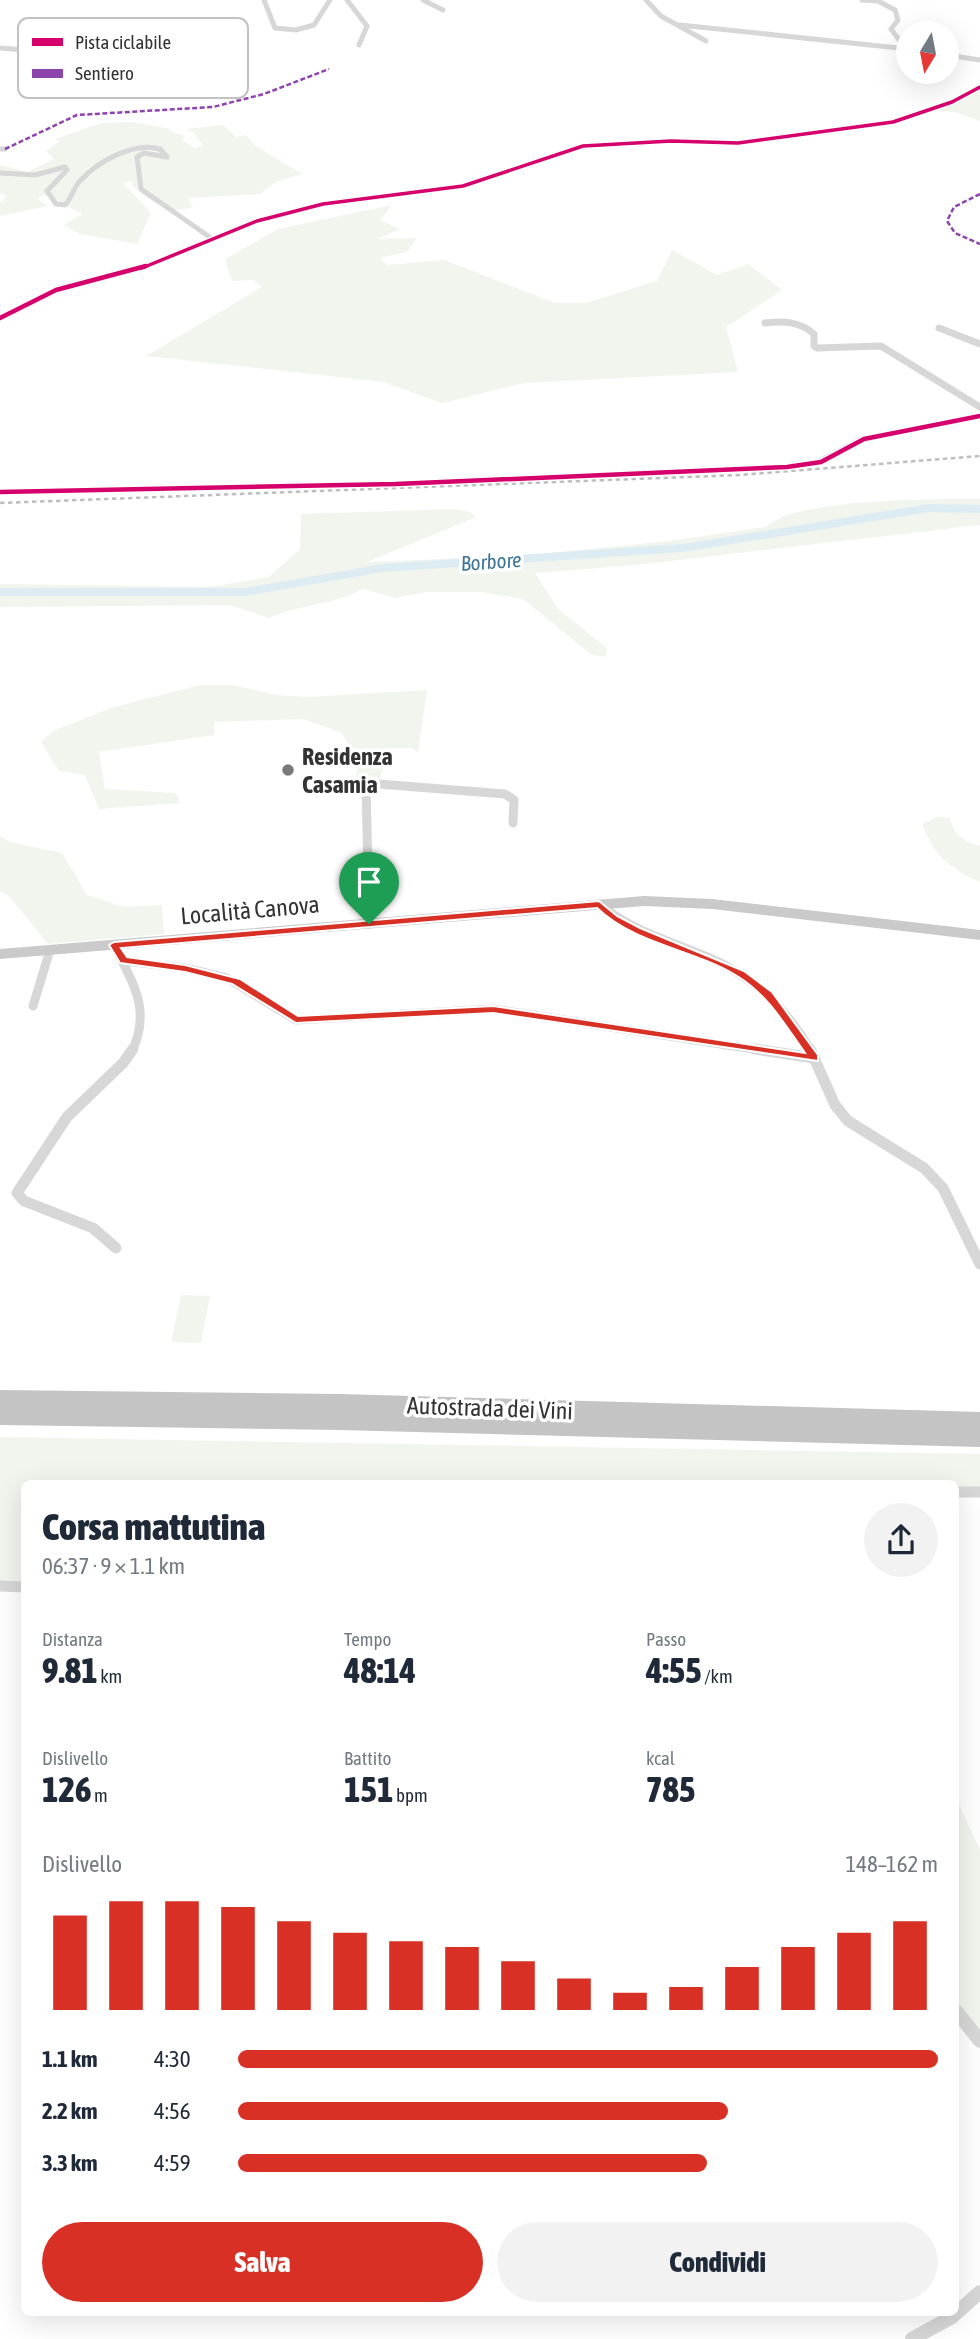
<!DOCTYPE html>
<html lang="it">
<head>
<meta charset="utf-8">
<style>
  :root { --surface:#fff; --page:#f2f2f3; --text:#1f2937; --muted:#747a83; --accent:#d93025 }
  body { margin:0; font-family:"Asap Condensed",sans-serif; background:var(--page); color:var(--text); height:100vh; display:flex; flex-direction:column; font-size:26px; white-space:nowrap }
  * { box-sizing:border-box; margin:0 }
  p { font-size:23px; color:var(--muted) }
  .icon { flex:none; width:38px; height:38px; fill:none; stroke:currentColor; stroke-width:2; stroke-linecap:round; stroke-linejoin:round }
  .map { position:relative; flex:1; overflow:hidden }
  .details { position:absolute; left:21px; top:1480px; width:938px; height:836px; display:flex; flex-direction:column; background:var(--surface); border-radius:10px; box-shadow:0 7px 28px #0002 }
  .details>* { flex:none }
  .needle { width:46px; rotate:190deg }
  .tools { position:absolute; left:896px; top:21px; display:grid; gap:14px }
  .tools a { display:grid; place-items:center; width:63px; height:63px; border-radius:50%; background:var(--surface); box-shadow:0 7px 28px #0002; font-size:35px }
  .pin { position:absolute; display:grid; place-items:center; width:60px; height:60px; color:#fff; margin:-72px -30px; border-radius:50% 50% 50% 0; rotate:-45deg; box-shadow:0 0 7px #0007 }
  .pin .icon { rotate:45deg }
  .round { display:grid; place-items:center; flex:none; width:74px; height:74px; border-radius:37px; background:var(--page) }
  .summary { display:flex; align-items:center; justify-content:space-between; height:119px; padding:0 21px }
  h1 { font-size:38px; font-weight:800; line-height:52px }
  .metrics { display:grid; grid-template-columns:repeat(3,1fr); gap:10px; height:119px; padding:7px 21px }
  .metrics div { display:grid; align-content:center }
  .metrics b { font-size:35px; font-weight:800 }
  .metrics small { font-size:19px; font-weight:400 }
  .metrics p { font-size:19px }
  .chart { height:196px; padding:14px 21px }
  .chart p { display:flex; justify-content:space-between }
  .chart svg { width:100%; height:126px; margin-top:7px; stroke:var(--accent); stroke-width:6 }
  .cta { display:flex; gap:14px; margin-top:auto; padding:14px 21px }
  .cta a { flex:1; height:80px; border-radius:42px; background:var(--accent); color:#fff; font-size:28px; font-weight:800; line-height:80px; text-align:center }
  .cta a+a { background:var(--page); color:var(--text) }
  ul { padding:0 21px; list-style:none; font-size:23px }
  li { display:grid; grid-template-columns:112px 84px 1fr; align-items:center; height:52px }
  li i { height:18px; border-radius:9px; background:var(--accent) }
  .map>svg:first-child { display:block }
  .green { fill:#f1f5ed }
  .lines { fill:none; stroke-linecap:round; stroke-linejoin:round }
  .river { fill:#ddebf3; fill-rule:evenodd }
  .street-far4 { stroke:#d7d7d7; stroke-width:5 }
  .street-far3 { stroke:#d7d7d7; stroke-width:7 }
  .street-far2 { stroke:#d7d7d7; stroke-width:9 }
  .street-far1 { stroke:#d7d7d7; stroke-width:11 }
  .street { stroke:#d7d7d7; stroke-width:14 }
  .secondary { fill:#d0d0d0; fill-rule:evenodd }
  .primary { fill:#cacaca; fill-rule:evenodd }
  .highway { fill:#c4c4c4; fill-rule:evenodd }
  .rail { stroke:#bebebe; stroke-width:2.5; stroke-dasharray:4.5 3.5; stroke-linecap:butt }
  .quiet { stroke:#8e44ad; stroke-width:2.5; stroke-dasharray:5 2.5; stroke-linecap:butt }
  .cycleway-far1-casing { stroke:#fff; stroke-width:6 }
  .cycleway-casing { stroke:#fff; stroke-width:7 }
  .cycleway-far1 { stroke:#d6006c; stroke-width:3.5 }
  .cycleway { stroke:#d6006c; stroke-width:4.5 }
  .route { fill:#d93025; stroke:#fff; stroke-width:2; fill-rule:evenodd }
  .poi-dot { fill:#7a7a7a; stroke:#fff; stroke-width:2.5 }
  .labels { text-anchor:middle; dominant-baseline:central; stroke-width:7; stroke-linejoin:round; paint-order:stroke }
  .far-water-label { font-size:21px; font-style:italic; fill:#3f7597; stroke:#fff }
  .poi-label { font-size:24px; font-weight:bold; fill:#333; stroke:#fff; text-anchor:start }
  .street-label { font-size:24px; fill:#333; stroke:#fff }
  .key { fill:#fff; stroke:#c2c2c2; stroke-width:2 }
  .key-label { font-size:19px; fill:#333 }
</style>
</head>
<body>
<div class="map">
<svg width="980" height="2339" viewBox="0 0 980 2339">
  <rect width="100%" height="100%" fill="#fff"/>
  <g class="green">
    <path d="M980,90V121L955,112L936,111Z"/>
    <path d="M132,122L172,129L169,131L185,136L182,140L194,148L203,146L194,133L186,129L223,125L236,137L246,135L256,146L302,174L276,182L260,194L188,198L193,207C166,215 153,202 132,186V181L123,183L151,213L137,244L80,234L64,225L83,214L45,195L37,198L48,206L0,216V203L7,196L0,193V165L27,172L54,159L46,151L60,141L55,139L101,123Z"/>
    <path d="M392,205L380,220L400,229L377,239L417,238L407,252L380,258L387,265L444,260L555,303H586L657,281L672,250L717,275L748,264L782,290L726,327L738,372L524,383L442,403L383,382L146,356L262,287L254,280L232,281L225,259L278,229Z"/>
    <path d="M980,499V525L636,565L535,573L558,609L607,648L606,657L592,655L523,599L481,592H427L395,598L364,589C331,605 303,604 269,618L230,605L0,607V584L210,587L269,577L300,549L301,514L456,509L470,512L476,517L367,562L519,556L669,541L766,527C795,498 936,499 980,499Z"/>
    <path d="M200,685H233L277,695L307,697L427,690L418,752L411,748H388L380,780L356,778L358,761L342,733L303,719L214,722V735L99,752L105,789L176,793L180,803L99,809L85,775L59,771L41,742L53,731L114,707Z"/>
    <path d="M937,817L950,818C953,835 965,841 980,846V882C948,867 935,857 922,824Z"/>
    <path d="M0,836L10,842L62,853L87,895L124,907L162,905L164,934L48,944L10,897L0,891Z"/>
    <path d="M181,1295L210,1296L201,1343L171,1342Z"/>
    <path d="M0,1437L980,1454V1492H956V1484H24V1587L0,1586Z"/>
    <path d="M956,1798L980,1850V2041L956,2011Z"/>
  </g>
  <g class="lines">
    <path class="river" d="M929,504L980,505V513L929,512L683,552L383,572L245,596H0V588H245L383,564L683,544Z"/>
    <g class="street-far4">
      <path d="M264,0L275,28L296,30L314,25L330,0"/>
      <path d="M347,0L367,26L359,45"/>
      <path d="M423,0L443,10"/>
      <path d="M646,0L661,16L706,41"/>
      <path d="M862,0L878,1L895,10L898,20L891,29L906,49"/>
      <path d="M680,25L908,49"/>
      <path d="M0,48L77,54L117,71L53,75"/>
      <path d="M947,55L980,60"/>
      <path d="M0,149H5"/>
      <path d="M0,173L35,175L65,167L67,170L47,191L56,204L65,205C72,198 73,188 80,181C97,162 134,141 160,149L167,157L144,153L137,157L141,189L211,238"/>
      <path d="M142,268L257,221L323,204L463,186L583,146L671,141L738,143L893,122L952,102L980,87"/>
    </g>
    <g class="street-far3">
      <path d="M0,318L56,290L146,266"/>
      <path d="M765,323C784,321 799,321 814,334V346L817,348L881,346L980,407"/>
      <path d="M939,328L980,344"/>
    </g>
    <g class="street-far2">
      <path d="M599,904C631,930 667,940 705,956C750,974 787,1008 811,1051"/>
      <path d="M369,924L366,783L505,794L514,800L513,823"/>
      <path d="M114,945C132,982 152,1009 132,1051"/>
      <path d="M124,961L185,968L227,978L296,1020L493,1009L766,1051"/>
      <path d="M33,1006L50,950"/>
    </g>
    <g class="street-far1">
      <path d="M755,1049L814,1058"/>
      <path d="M810,1049L835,1105L848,1121L924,1168L943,1188L980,1264"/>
      <path d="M116,1248L93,1228L24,1201L17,1193L67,1117L123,1063L133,1049"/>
      <path d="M956,1492H980"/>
      <path d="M0,1586L24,1587"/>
    </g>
    <g class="street">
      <path d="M956,2011L980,2041"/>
      <path d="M912,2339L952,2317L980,2292"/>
    </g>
    <path class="secondary" d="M980,413V419L867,441L825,464L787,470L396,487L0,495V489L396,481L787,464L818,459L860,437Z"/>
    <path class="primary" d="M644,896L712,899L980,930V940L712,909L644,906L0,959V949Z"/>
    <path class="highway" d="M0,1390L340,1394L980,1412V1447L340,1430L0,1425Z"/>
    <path class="rail" d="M0,503L740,475L980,456"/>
    <g class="quiet">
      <path d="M5,149L77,115L213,107L264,94L329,69"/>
      <path d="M980,194L954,207L947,221L955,233L980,244"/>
    </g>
    <defs>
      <path id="cycleway-far1" d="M142,268L257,221L323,204L463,186L583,146L671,141L738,143L893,122L952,102L980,87"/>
      <g id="cycleway">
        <path d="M0,318L56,290L146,266"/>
        <path d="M0,492L396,484L787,467L821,462L864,439L980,416"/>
      </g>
    </defs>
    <use href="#cycleway-far1" class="cycleway-far1-casing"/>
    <use href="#cycleway" class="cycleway-casing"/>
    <use href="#cycleway-far1" class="cycleway-far1"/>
    <use href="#cycleway" class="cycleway"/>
  </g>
  <path class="route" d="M599,901L617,916L640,928L744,971L772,992L818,1055V1061L493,1013L296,1023L232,984L185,972L120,963L109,945L114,942ZM597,908C636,945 693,949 737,976C767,994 785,1025 805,1053L493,1006L298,1016L240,979L185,965L127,957L121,948Z"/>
  <circle class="poi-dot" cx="288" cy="770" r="7"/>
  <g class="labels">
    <g class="far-water-label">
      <text transform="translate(491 561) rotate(-4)">Borbore</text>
    </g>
    <g class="poi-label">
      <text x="302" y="756">Residenza<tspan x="302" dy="28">Casamia</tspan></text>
    </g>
    <g class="street-label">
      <text transform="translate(250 910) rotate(-5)">Località Canova</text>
      <text transform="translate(490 1408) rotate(2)">Autostrada dei Vini</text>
    </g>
  </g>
  <rect x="18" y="18" width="230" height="80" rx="10" class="key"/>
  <rect x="32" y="38" width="31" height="8" fill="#d6006c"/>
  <rect x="32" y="69" width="31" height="9" fill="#8e44ad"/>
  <g class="key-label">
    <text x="75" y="49">Pista ciclabile</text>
    <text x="75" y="80">Sentiero</text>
  </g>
</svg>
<div class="tools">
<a><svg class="needle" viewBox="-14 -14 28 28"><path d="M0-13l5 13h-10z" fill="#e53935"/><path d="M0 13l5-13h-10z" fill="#747a83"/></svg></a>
</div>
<div class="pin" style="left:369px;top:924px;background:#1e9e55"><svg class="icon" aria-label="arrive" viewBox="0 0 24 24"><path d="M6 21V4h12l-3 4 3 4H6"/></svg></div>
<section class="details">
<div class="summary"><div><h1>Corsa mattutina</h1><p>06:37 · 9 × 1.1 km</p></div><a class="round"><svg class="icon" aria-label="share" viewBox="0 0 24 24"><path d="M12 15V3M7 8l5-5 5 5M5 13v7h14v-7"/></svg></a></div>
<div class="metrics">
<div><p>Distanza</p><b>9.81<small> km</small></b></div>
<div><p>Tempo</p><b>48:14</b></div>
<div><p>Passo</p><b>4:55<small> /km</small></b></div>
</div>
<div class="metrics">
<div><p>Dislivello</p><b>126<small> m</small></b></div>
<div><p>Battito</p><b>151<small> bpm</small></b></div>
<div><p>kcal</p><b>785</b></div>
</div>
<div class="chart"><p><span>Dislivello</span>148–162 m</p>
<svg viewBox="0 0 160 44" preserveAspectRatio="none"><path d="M5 44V11M15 44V6M25 44V6M35 44V8M45 44V13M55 44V17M65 44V20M75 44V22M85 44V27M95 44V33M105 44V38M115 44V36M125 44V29M135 44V22M145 44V17M155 44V13"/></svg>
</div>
<ul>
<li><b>1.1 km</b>4:30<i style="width:100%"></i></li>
<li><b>2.2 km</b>4:56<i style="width:70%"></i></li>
<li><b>3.3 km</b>4:59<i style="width:67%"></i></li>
</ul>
<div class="cta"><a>Salva</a><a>Condividi</a></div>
</section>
</div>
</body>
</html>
